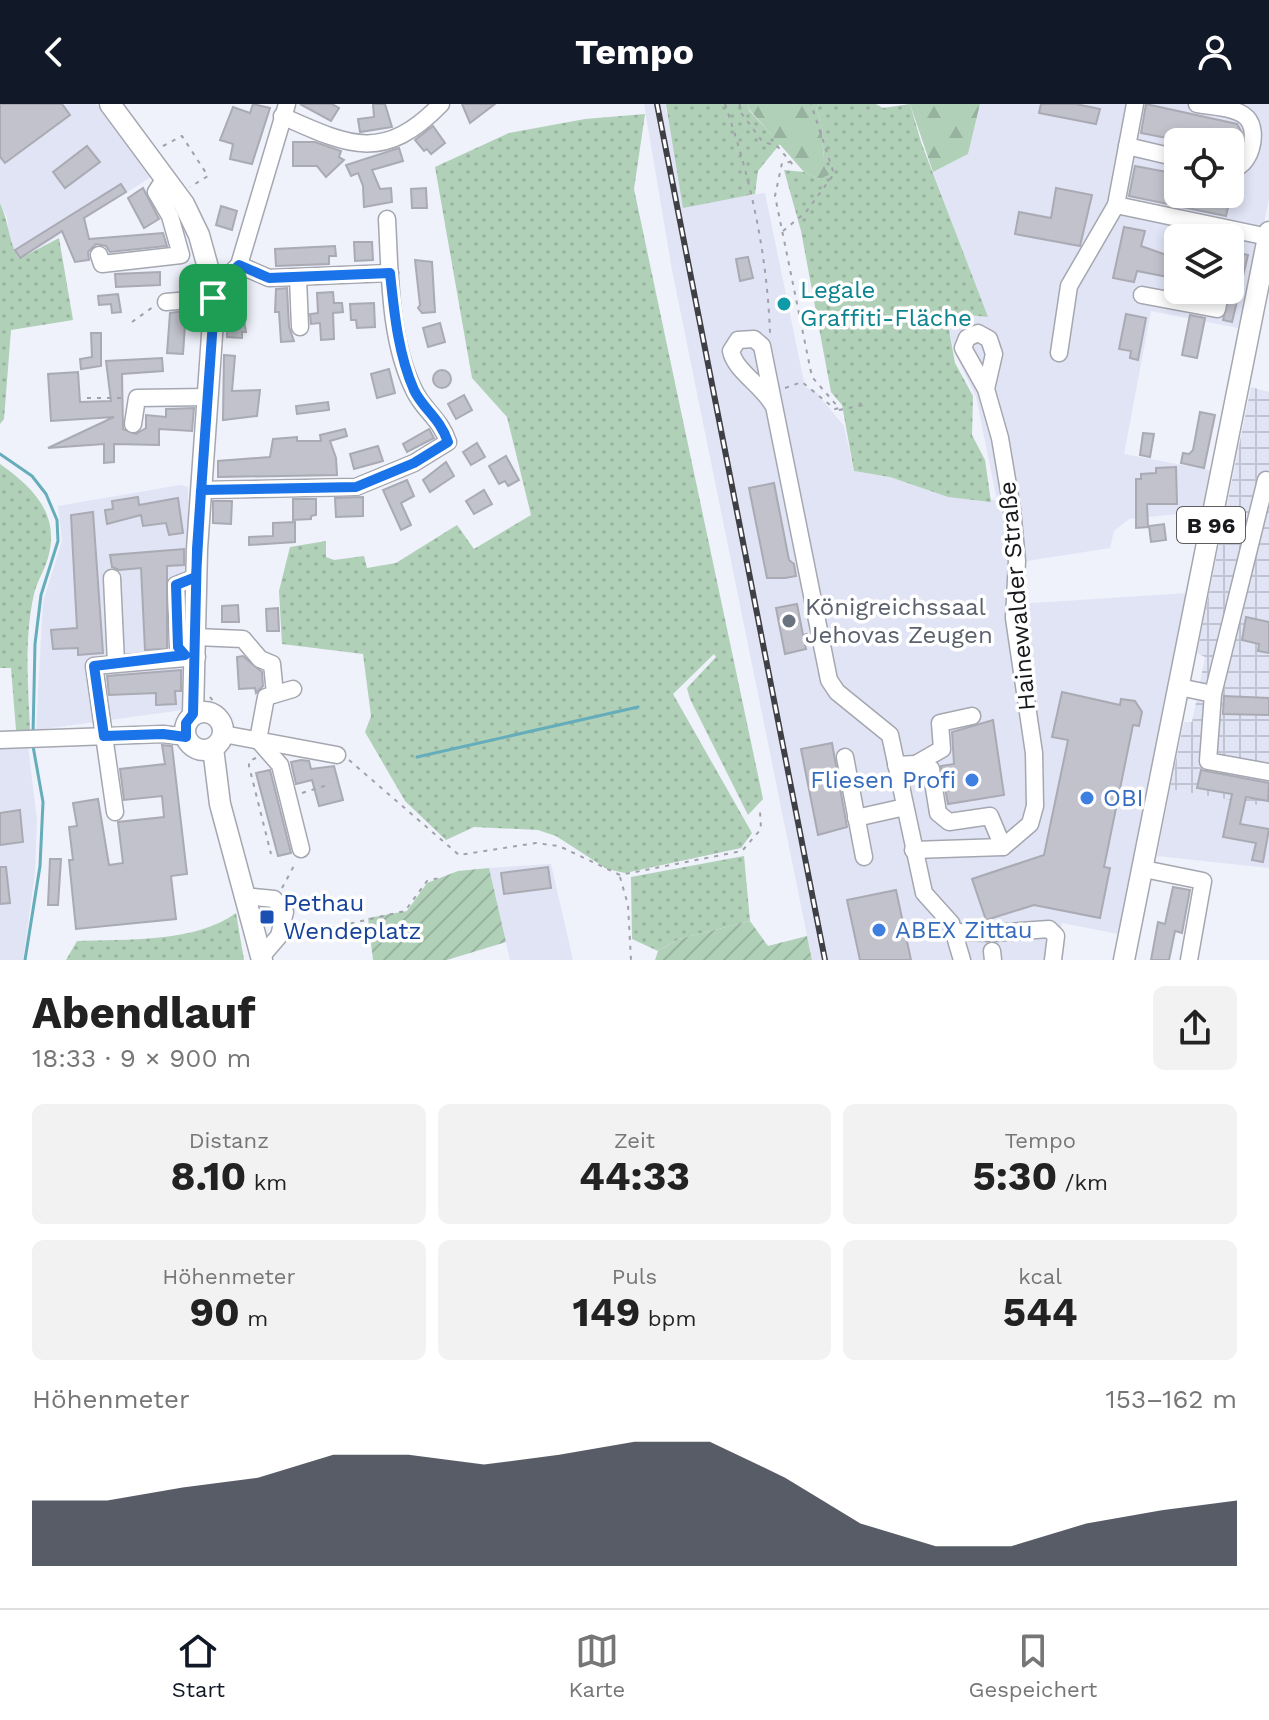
<!DOCTYPE html>
<html lang="de">
<head>
<meta charset="utf-8">
<style>
  :root { --surface:#fff; --page:#f2f2f2; --text:#222; --muted:#767676; --line:#e0e0e0; --accent:#111827 }
  body { margin:0; font-family:"Work Sans",sans-serif; background:var(--page); color:var(--text); height:100vh; display:flex; flex-direction:column; font-size:30px; white-space:nowrap }
  * { box-sizing:border-box; margin:0 }
  p { font-size:26px; color:var(--muted) }
  .icon { flex:none; width:44px; height:44px; fill:none; stroke:currentColor; stroke-width:2; stroke-linecap:round; stroke-linejoin:round }
  .map { position:relative; height:856px; overflow:hidden }
  .details { display:flex; flex-direction:column; background:var(--surface); flex:1 }
  .details>* { flex:none }
  .controls { position:absolute; left:1164px; top:24px; display:grid; gap:16px }
  .controls a { display:grid; place-items:center; width:80px; height:80px; border-radius:12px; background:var(--surface); box-shadow:0 4px 12px #0003; font-size:40px }
  .pin { position:absolute; display:grid; place-items:center; width:68px; height:68px; color:#fff; margin:-34px; border-radius:16px; box-shadow:0 4px 12px #0006 }
  .round { display:grid; place-items:center; flex:none; width:84px; height:84px; border-radius:12px; background:var(--page) }
  .summary { display:flex; align-items:center; justify-content:space-between; height:136px; padding:0 32px }
  h1 { font-size:44px; font-weight:700; line-height:60px }
  .metrics { display:grid; grid-template-columns:repeat(3,1fr); gap:12px; height:136px; padding:8px 32px }
  .metrics div { display:grid; align-content:center; border-radius:12px; background:var(--page); text-align:center }
  .metrics b { font-size:40px; font-weight:700 }
  .metrics small { font-size:22px; font-weight:400 }
  .metrics p { font-size:22px }
  .chart { height:224px; padding:16px 32px }
  .chart p { display:flex; justify-content:space-between }
  .chart svg { width:100%; height:144px; margin-top:8px; fill:var(--accent); opacity:.7 }
  header { display:flex; justify-content:space-between; align-items:center; height:104px; padding:0 32px; background:var(--accent); color:#fff; font-size:36px; font-weight:700 }
  .tab-bar { display:flex; justify-content:space-around; align-items:center; height:112px; border-top:2px solid var(--line); background:var(--surface); font-size:22px; color:var(--muted) }
  .tab-bar a { display:grid; justify-items:center; gap:4px }
  .tab-bar .selected { color:var(--accent) }
  .map>svg:first-child { display:block }
  .built { fill:#e1e4f5; fill-rule:evenodd }
  .industrial { fill:url(#industrial-grid) }
  .grass { fill:url(#grass-dots) }
  .forest { fill:url(#forest-firs) }
  .garden { fill:url(#garden-furrows) }
  .lines { fill:none; stroke-linecap:round; stroke-linejoin:round }
  .stream { stroke:#65adba; stroke-width:3 }
  .building { fill:#c1c2cb; stroke:#a9aab3; stroke-width:2 }
  .minor-casing { stroke:#a5a7b0; stroke-width:19 }
  .major-casing { stroke:#a5a7b0; stroke-width:23 }
  .path { stroke:#a0a1a9; stroke-width:2; stroke-dasharray:4 6; stroke-linecap:butt }
  .minor { stroke:#fff; stroke-width:16 }
  .major { stroke:#fff; stroke-width:20 }
  .rail-casing { stroke:#3f4045; stroke-width:6 }
  .rail { stroke:#fff; stroke-width:3; stroke-dasharray:9; stroke-linecap:butt }
  .route-casing { stroke:#fff; stroke-width:16 }
  .route { stroke:#1a73e8; stroke-width:10 }
  .culture-dot { fill:#0f9aa8; stroke:#fff; stroke-width:3 }
  .worship-dot { fill:#6b7280; stroke:#fff; stroke-width:3 }
  .shop-dot { fill:#3f7fe0; stroke:#fff; stroke-width:3 }
  .transit-dot { fill:#1a4fb4; stroke:#fff; stroke-width:3 }
  .labels { text-anchor:middle; dominant-baseline:central; stroke-width:7; stroke-linejoin:round; paint-order:stroke }
  .shield { fill:#fff; stroke:#5d5e60; stroke-width:2 }
  .shield-label { font-size:22px; font-weight:bold; fill:#18191c }
  .culture-label { font-size:24px; fill:#0d838f; stroke:#fff; text-anchor:start }
  .street-label { font-size:24px; fill:#18191c; stroke:#fff }
  .worship-label { font-size:24px; fill:#5b616d; stroke:#fff; text-anchor:start }
  .shop-label { font-size:24px; fill:#366cbe; stroke:#fff; text-anchor:start }
  .transit-label { font-size:24px; fill:#164399; stroke:#fff; text-anchor:start }
</style>
</head>
<body>
<header><svg class="icon" aria-label="back" viewBox="0 0 24 24"><path d="M15 5l-7 7 7 7"/></svg>Tempo<svg class="icon" aria-label="person" viewBox="0 0 24 24"><circle cx="12" cy="8" r="4"/><path d="M4 21q1-7 8-7t8 7"/></svg></header>
<div class="map">
<svg width="1269" height="856" viewBox="0 0 1269 856">
  <defs>
    <pattern id="industrial-grid" width="8" height="8" patternUnits="userSpaceOnUse" patternTransform="scale(2)"><rect width="8" height="8" fill="#e1e4f5"/><path d="M0 4h8M4 0v8" fill="none" stroke="#c0c3d1"/></pattern>
    <pattern id="grass-dots" width="8" height="8" patternUnits="userSpaceOnUse" patternTransform="scale(2)"><rect width="8" height="8" fill="#b0d0b8"/><path d="M2 2h.1M6 6h.1" fill="none" stroke="#97b29e" stroke-width="1.8" stroke-linecap="round"/></pattern>
    <pattern id="forest-firs" width="22" height="20" patternUnits="userSpaceOnUse" patternTransform="scale(2)"><rect width="22" height="20" fill="#b0d0b8"/><path d="M5 1l3.5 6h-7zM16 11l3.5 6h-7z" fill="#97b29e"/></pattern>
    <pattern id="garden-furrows" width="10" height="10" patternUnits="userSpaceOnUse" patternTransform="scale(2)"><rect width="10" height="10" fill="#b0d0b8"/><path d="M-1 1l2-2M0 10L10 0M9 11l2-2" fill="none" stroke="#97b29e"/></pattern>
  </defs>
  <rect width="100%" height="100%" fill="#eff1fb"/>
  <g class="built">
    <path d="M0,0H96L151,73L20,156L9,135L7,113L0,99Z"/>
    <path d="M644,0H666V7L731,94L765,89L805,283L815,287L844,322L854,367L890,373L948,393L997,396L976,293L954,247L948,220L969,211L987,212L933,68L968,50L980,0H1269V94L1243,225L1151,207L1124,350L1214,367L1206,407L1129,415L1114,427L1110,444L1020,458L1017,500L1188,489L1118,830L1062,819L1056,856H812L672,166ZM1178,38H1230V90H1178ZM1178,134H1230V186H1178Z"/>
    <path d="M180,381L188,383L190,605L36,626L43,498L62,437L58,402Z"/>
    <path d="M28,641L37,716L35,769L23,856H0V642Z"/>
    <path d="M1170,685L1269,703V764L1157,752Z"/>
    <path d="M551,760L573,856H510L489,764Z"/>
  </g>
  <path class="industrial" d="M1251,283L1269,288V703L1170,685L1184,618H1192L1205,553L1197,549Z"/>
  <g class="grass">
    <path d="M666,0H748L749,6L780,40L758,67L755,90L683,104Z"/>
    <path d="M819,0H876L883,4L910,0L921,38L988,213L969,211L948,220L955,259L973,292L972,331L985,356L991,398L948,393L890,373L854,367L842,301L831,288L801,127L784,66L804,68L819,75L826,63C820,44 827,23 816,6Z"/>
    <path d="M645,10L634,85L763,695L748,711L690,595L687,584L716,553L714,550L673,590L752,729L741,744L625,769L607,765L556,732L538,726L474,723L446,736L405,697L365,628L371,612L363,550L282,540L279,487L290,443L326,437V453L334,456L364,452L367,464L396,459L457,421L474,445L531,411L507,313L472,274L435,63L509,29L585,15Z"/>
    <path d="M0,99C9,118 8,137 19,155L59,134L73,216L11,226L4,315L0,320Z"/>
    <path d="M0,360C31,382 59,408 49,450C46,464 37,477 34,490C24,534 28,582 30,626H16L11,564H0Z"/>
    <path d="M744,752L750,817L679,835L658,847L632,835L631,773Z"/>
    <path d="M236,809L244,856H66L77,837C126,835 195,839 236,809Z"/>
  </g>
  <g class="forest">
    <path d="M748,0H819L816,6C829,26 816,49 831,70L819,75L804,68L749,5Z"/>
    <path d="M910,0H980L968,50L933,68Z"/>
  </g>
  <g class="garden">
    <path d="M489,764L506,838L447,856H373L368,814L407,807L427,779L458,767Z"/>
    <path d="M750,817L768,842L807,832L812,856H655L658,847L679,835Z"/>
  </g>
  <g class="lines">
    <g class="stream">
      <path d="M0,350L32,372L46,390L57,416L58,437L41,491L35,540L33,631"/>
      <path d="M417,653L638,603"/>
      <path d="M25,856L40,762L43,698L33,642"/>
    </g>
  </g>
  <g class="building">
    <path d="M0,0H62L70,11L5,59L0,53Z"/>
    <path d="M253,0L270,4L252,60L230,55L233,40L220,36L233,3L250,9Z"/>
    <path d="M300,0H332L339,4L331,17Z"/>
    <path d="M373,0H385L392,23L360,28L358,15L374,13Z"/>
    <path d="M462,0H495L470,19Z"/>
    <path d="M1041,0H1076L1100,5L1096,20L1039,9Z"/>
    <path d="M1146,0L1237,20L1242,29L1238,47H1230V38H1187L1141,29Z"/>
    <path d="M433,22L445,39L431,50L427,45L424,47L415,36Z"/>
    <path d="M293,38H315L341,47L339,53L344,56L326,73L317,62H293Z"/>
    <path d="M87,42L100,58L65,84L53,68Z"/>
    <path d="M399,44L403,57L372,66L380,85L391,84L392,98L364,103L363,82L358,69L351,72L346,61Z"/>
    <path d="M1135,62L1178,70V90H1231L1226,112L1129,92Z"/>
    <path d="M121,80L126,88L84,114L89,135L163,129L167,142L110,148L106,142L96,140L88,148L89,156L75,158L62,127L20,154L15,146Z"/>
    <path d="M143,84L159,115L144,124L128,94Z"/>
    <path d="M426,84L427,104H412L411,85Z"/>
    <path d="M1056,84L1092,91L1080,142L1015,130L1019,108L1051,114Z"/>
    <path d="M221,102L237,107L232,126L216,121Z"/>
    <path d="M1124,123L1145,127L1141,142L1178,155V175L1137,167L1134,178L1113,174Z"/>
    <path d="M354,138H372L373,156L355,157Z"/>
    <path d="M335,142L336,152H329V160L276,162L275,145Z"/>
    <path d="M1239,149L1248,151L1232,218L1223,216Z"/>
    <path d="M748,153L753,174L740,177L736,155Z"/>
    <path d="M415,156L432,158L435,208L422,209L418,204L420,201Z"/>
    <path d="M160,168V181L116,183L115,170Z"/>
    <path d="M287,184L289,223L294,237L281,238L279,208H275L276,185Z"/>
    <path d="M333,188L334,199H342L343,208L333,209L334,235L321,236L320,219L311,220L310,210L318,209L317,189Z"/>
    <path d="M118,190L121,208L112,209L111,200L99,201L98,192Z"/>
    <path d="M374,199L375,223L357,224L356,216H351L350,200Z"/>
    <path d="M186,207L183,250L167,249L170,209Z"/>
    <path d="M228,210L243,211L246,228H242V234L227,233Z"/>
    <path d="M1126,210L1146,214L1138,256L1130,254L1131,247L1119,245Z"/>
    <path d="M1190,211L1205,214L1197,254L1182,251Z"/>
    <path d="M440,219L445,238L428,243L423,224Z"/>
    <path d="M91,229H101V262L81,265L80,255L92,253Z"/>
    <path d="M224,251L235,252L232,287L260,286L257,312L223,316Z"/>
    <path d="M162,254L163,267L122,270L123,325L136,330L146,324V311L166,313V305L194,304L192,327L159,325V341L114,340V358L104,359V340L48,344L114,313L51,317L48,270L78,268L80,298L111,297L106,257Z"/>
    <path d="M389,265L395,289L377,294L371,270Z"/>
    <circle cx="442" cy="275" r="9"/>
    <path d="M464,291L472,306L456,315L448,300Z"/>
    <path d="M328,298L329,306L297,310L296,302Z"/>
    <path d="M1200,308L1215,311L1204,364L1181,359L1183,349L1189,350L1193,346Z"/>
    <path d="M345,325L347,332L330,337L336,354L337,371L218,373V357L270,353L273,335L297,333V337H321L320,331Z"/>
    <path d="M429,325L434,334L407,348L403,340Z"/>
    <path d="M1143,329L1154,330L1150,353L1140,351Z"/>
    <path d="M477,339L485,353L471,361L463,348Z"/>
    <path d="M378,342L383,357L354,365L350,350Z"/>
    <path d="M506,352L519,376L508,382L505,377L499,380L489,362Z"/>
    <path d="M446,358L454,372L430,388L423,376Z"/>
    <path d="M1176,363L1177,400H1147L1148,423L1136,424V375H1141V370L1156,369V364Z"/>
    <path d="M407,376L414,392L401,399L411,421L401,426L383,386Z"/>
    <path d="M774,379L789,456L794,460L796,472L785,474H767L749,384Z"/>
    <path d="M484,386L492,400L474,410L466,397Z"/>
    <path d="M138,393L139,401L178,394L183,429L169,431L166,419L143,422L141,411L107,420L105,406L113,405L112,397Z"/>
    <path d="M363,393V412L336,413L335,394Z"/>
    <path d="M293,395H316V411L311,412V415L293,416Z"/>
    <path d="M213,397H232L231,420L213,419Z"/>
    <path d="M93,408L103,549L78,551V544L53,545L51,526L77,524L71,411Z"/>
    <path d="M295,418V438L249,441V433L273,432V419Z"/>
    <path d="M1164,420L1166,436L1151,438L1149,422Z"/>
    <path d="M184,445V461L167,462V545L145,546L141,464L119,466L112,463L110,451Z"/>
    <path d="M797,500L803,531L807,530L809,539L805,540L806,545L785,550L776,504Z"/>
    <path d="M238,501L239,518H222V502Z"/>
    <path d="M278,504L279,527H267L266,505Z"/>
    <path d="M1246,513L1269,518V549L1258,547L1259,540L1242,536Z"/>
    <path d="M243,552L262,568L263,582L256,589L255,584L239,585L237,553Z"/>
    <path d="M181,566V587H175L176,600L156,601V589L109,591L107,572Z"/>
    <path d="M1062,588L1120,601L1121,595L1135,597L1142,608L1139,622L1133,621L1104,763L1110,764L1100,814L1034,801L986,816L972,775L1044,751L1068,636L1052,633Z"/>
    <path d="M1224,592L1269,594V611L1223,610Z"/>
    <path d="M993,616L1004,691L948,700L941,662L954,660L952,628Z"/>
    <path d="M832,639L847,723L818,731L801,645Z"/>
    <path d="M162,641L172,642L187,770L171,772L176,815L76,825L69,756H73L69,723L77,722L73,699L98,695L109,761L123,759L118,718L164,713L162,692L124,696L120,665L165,660Z"/>
    <path d="M301,656L309,657L311,665L334,662L343,696L319,702L312,676L296,680L291,658Z"/>
    <path d="M270,666L291,749L278,752L256,669Z"/>
    <path d="M1201,666L1269,679L1268,697L1246,693L1240,720L1269,725L1263,758L1252,756L1256,739L1223,733L1232,690L1197,684Z"/>
    <path d="M20,706L23,738L0,741V709Z"/>
    <path d="M50,755H61L58,801H48Z"/>
    <path d="M0,763H6L10,799L0,800Z"/>
    <path d="M548,763L551,784L504,790L501,769Z"/>
    <path d="M1173,783L1190,786L1182,829L1175,827L1169,856H1151L1158,818L1165,820Z"/>
    <path d="M896,786L911,856H860L847,796Z"/>
  </g>
  <g class="lines">
    <defs>
      <g id="minor">
        <path d="M1135,0L1116,101L1268,133"/>
        <path d="M1197,0C1212,3 1237,3 1247,14C1260,28 1250,65 1230,65"/>
        <path d="M282,12C349,42 384,59 441,0"/>
        <path d="M1127,42L1178,54"/>
        <path d="M1230,143L1233,126"/>
        <path d="M99,151L102,160L181,151L170,112L156,88L165,74"/>
        <path d="M239,161L269,174L390,169"/>
        <path d="M298,174L300,223"/>
        <path d="M212,178L228,172L239,161L287,0"/>
        <path d="M1142,191L1217,205L1221,186"/>
        <path d="M166,198L213,194"/>
        <path d="M1059,249L1069,182L1116,101"/>
        <path d="M773,301C762,281 735,267 731,247L738,236L754,235L762,242L829,576L837,588L890,631L924,789L951,819L962,856"/>
        <path d="M133,320L137,294L208,293"/>
        <path d="M1266,376L1213,590L1208,657L1268,668"/>
        <path d="M201,386L356,383L414,359L448,338C440,314 423,306 414,286C389,236 390,170 387,115"/>
        <path d="M112,474L116,559"/>
        <path d="M196,533L243,535L260,555L272,560L275,590"/>
        <path d="M185,551L178,543L176,481L196,473"/>
        <path d="M1179,583L1213,590"/>
        <path d="M223,630L337,651"/>
        <path d="M0,636L163,630L186,633"/>
        <path d="M258,636L280,661L301,745"/>
        <path d="M258,636L266,593L293,585"/>
        <path d="M845,653L864,753"/>
        <path d="M916,660L942,645L940,619L972,612"/>
        <path d="M896,661L916,660L931,665L938,709L949,718L990,712L1003,743"/>
        <path d="M115,708L94,562L197,553"/>
        <path d="M856,714L905,703"/>
        <path d="M913,746L1003,743L1030,720L1035,702L1034,649L1014,514L1017,457L1012,405L1000,334L986,285L963,244L967,234L978,229L989,235L994,250L986,285"/>
        <path d="M1144,765L1203,777L1189,856"/>
        <path d="M243,792L274,795L285,808L279,832L261,853"/>
        <path d="M955,828L993,829L1049,825L1056,832L1053,856"/>
        <path d="M992,847L993,856"/>
      </g>
      <g id="major">
        <path d="M110,0L184,100L199,131L212,178L213,217L197,445L193,610"/>
        <circle cx="204" cy="627" r="19"/>
        <path d="M213,644L220,700L262,856"/>
        <path d="M1124,856L1269,128"/>
      </g>
    </defs>
    <use href="#minor" class="minor-casing"/>
    <use href="#major" class="major-casing"/>
    <g class="path">
      <path d="M725,0C751,76 767,149 770,229"/>
      <path d="M740,0L739,6L762,37L778,43L794,62"/>
      <path d="M163,42L182,32L208,72L190,83"/>
      <path d="M783,127L806,108L834,70L811,0"/>
      <path d="M132,218L153,203"/>
      <path d="M785,284L802,278L835,305L839,304L812,273L775,92L782,59L790,58"/>
      <path d="M87,294H124"/>
      <path d="M839,306L864,301"/>
      <path d="M210,593L230,619"/>
      <path d="M256,654L249,657V662L271,750"/>
      <path d="M349,656L459,751L536,739L559,742L620,771L742,747L761,725L760,707"/>
      <path d="M302,689L331,680"/>
      <path d="M620,773L628,801L631,856"/>
      <path d="M282,784L296,758"/>
      <path d="M292,833L405,807L427,777L443,773"/>
    </g>
    <use href="#minor" class="minor"/>
    <use href="#major" class="major"/>
    <defs>
      <path id="rail" d="M657,0L825,856"/>
    </defs>
    <use href="#rail" class="rail-casing"/>
    <use href="#rail" class="rail"/>
  </g>
  <g class="lines">
    <defs>
      <path id="route" d="M213,194V217L197,445L193,610L186,619V633L163,630L104,632L94,562L185,551L178,543L176,481L196,473L201,386L356,383L414,359L448,338C440,314 423,305 414,286C398,250 394,207 390,169L269,174L239,161L228,172L212,178L213,194"/>
    </defs>
    <use href="#route" class="route-casing"/>
    <use href="#route" class="route"/>
  </g>
  <circle class="culture-dot" cx="784" cy="200" r="8"/>
  <circle class="worship-dot" cx="789" cy="517" r="8"/>
  <g class="shop-dot">
    <circle cx="972" cy="676" r="8"/>
    <circle cx="1087" cy="694" r="8"/>
    <circle cx="879" cy="826" r="8"/>
  </g>
  <rect class="transit-dot" x="259" y="805" width="16" height="16" rx="4"/>
  <g class="labels">
    <rect class="shield" x="1177" y="403" width="68" height="36" rx="6"/>
    <g class="shield-label">
      <text x="1211" y="421">B 96</text>
    </g>
    <g class="culture-label">
      <text x="800" y="186">Legale<tspan x="800" dy="28">Graffiti-Fläche</tspan></text>
    </g>
    <g class="street-label">
      <text transform="translate(1017 492) rotate(-95)">Hainewalder Straße</text>
    </g>
    <g class="worship-label">
      <text x="805" y="503">Königreichssaal<tspan x="805" dy="28">Jehovas Zeugen</tspan></text>
    </g>
    <g class="shop-label">
      <text x="956" y="676" text-anchor="end">Fliesen Profi</text>
      <text x="1103" y="694">OBI</text>
      <text x="895" y="826">ABEX Zittau</text>
    </g>
    <g class="transit-label">
      <text x="283" y="799">Pethau<tspan x="283" dy="28">Wendeplatz</tspan></text>
    </g>
  </g>
</svg>
<div class="controls">
<a><svg class="icon" aria-label="locate" viewBox="0 0 24 24"><circle cx="12" cy="12" r="6"/><path d="M12 2v4M12 18v4M2 12h4M18 12h4"/></svg></a>
<a><svg class="icon" aria-label="layers" viewBox="0 0 24 24"><path d="M12 4l9 5-9 5-9-5zM3 14l9 5 9-5"/></svg></a>
</div>
<div class="pin" style="left:213px;top:194px;background:#1e9e55"><svg class="icon" aria-label="arrive" viewBox="0 0 24 24"><path d="M6 21V4h12l-3 4 3 4H6"/></svg></div>
</div>
<section class="details">
<div class="summary"><div><h1>Abendlauf</h1><p>18:33 · 9 × 900 m</p></div><a class="round"><svg class="icon" aria-label="share" viewBox="0 0 24 24"><path d="M12 15V3M7 8l5-5 5 5M5 13v7h14v-7"/></svg></a></div>
<div class="metrics">
<div><p>Distanz</p><b>8.10<small> km</small></b></div>
<div><p>Zeit</p><b>44:33</b></div>
<div><p>Tempo</p><b>5:30<small> /km</small></b></div>
</div>
<div class="metrics">
<div><p>Höhenmeter</p><b>90<small> m</small></b></div>
<div><p>Puls</p><b>149<small> bpm</small></b></div>
<div><p>kcal</p><b>544</b></div>
</div>
<div class="chart"><p><span>Höhenmeter</span>153–162 m</p>
<svg viewBox="0 0 160 44" preserveAspectRatio="none"><path d="M0 44V24L10 24L20 20L30 17L40 10L50 10L60 13L70 10L80 6L90 6L100 17L110 31L120 38L130 38L140 31L150 27L160 24V44z"/></svg>
</div>
</section>
<nav class="tab-bar">
<a class="selected"><svg class="icon" aria-label="home" viewBox="0 0 24 24"><path d="M3 11l9-7 9 7M6 9v11h12V9"/></svg>Start</a>
<a><svg class="icon" aria-label="map" viewBox="0 0 24 24"><path d="M3 6l6-2 6 2 6-2v14l-6 2-6-2-6 2zM9 4v14M15 6v14"/></svg>Karte</a>
<a><svg class="icon" aria-label="saved" viewBox="0 0 24 24"><path d="M7 4h10v16l-5-4-5 4z"/></svg>Gespeichert</a>
</nav>
</body>
</html>
